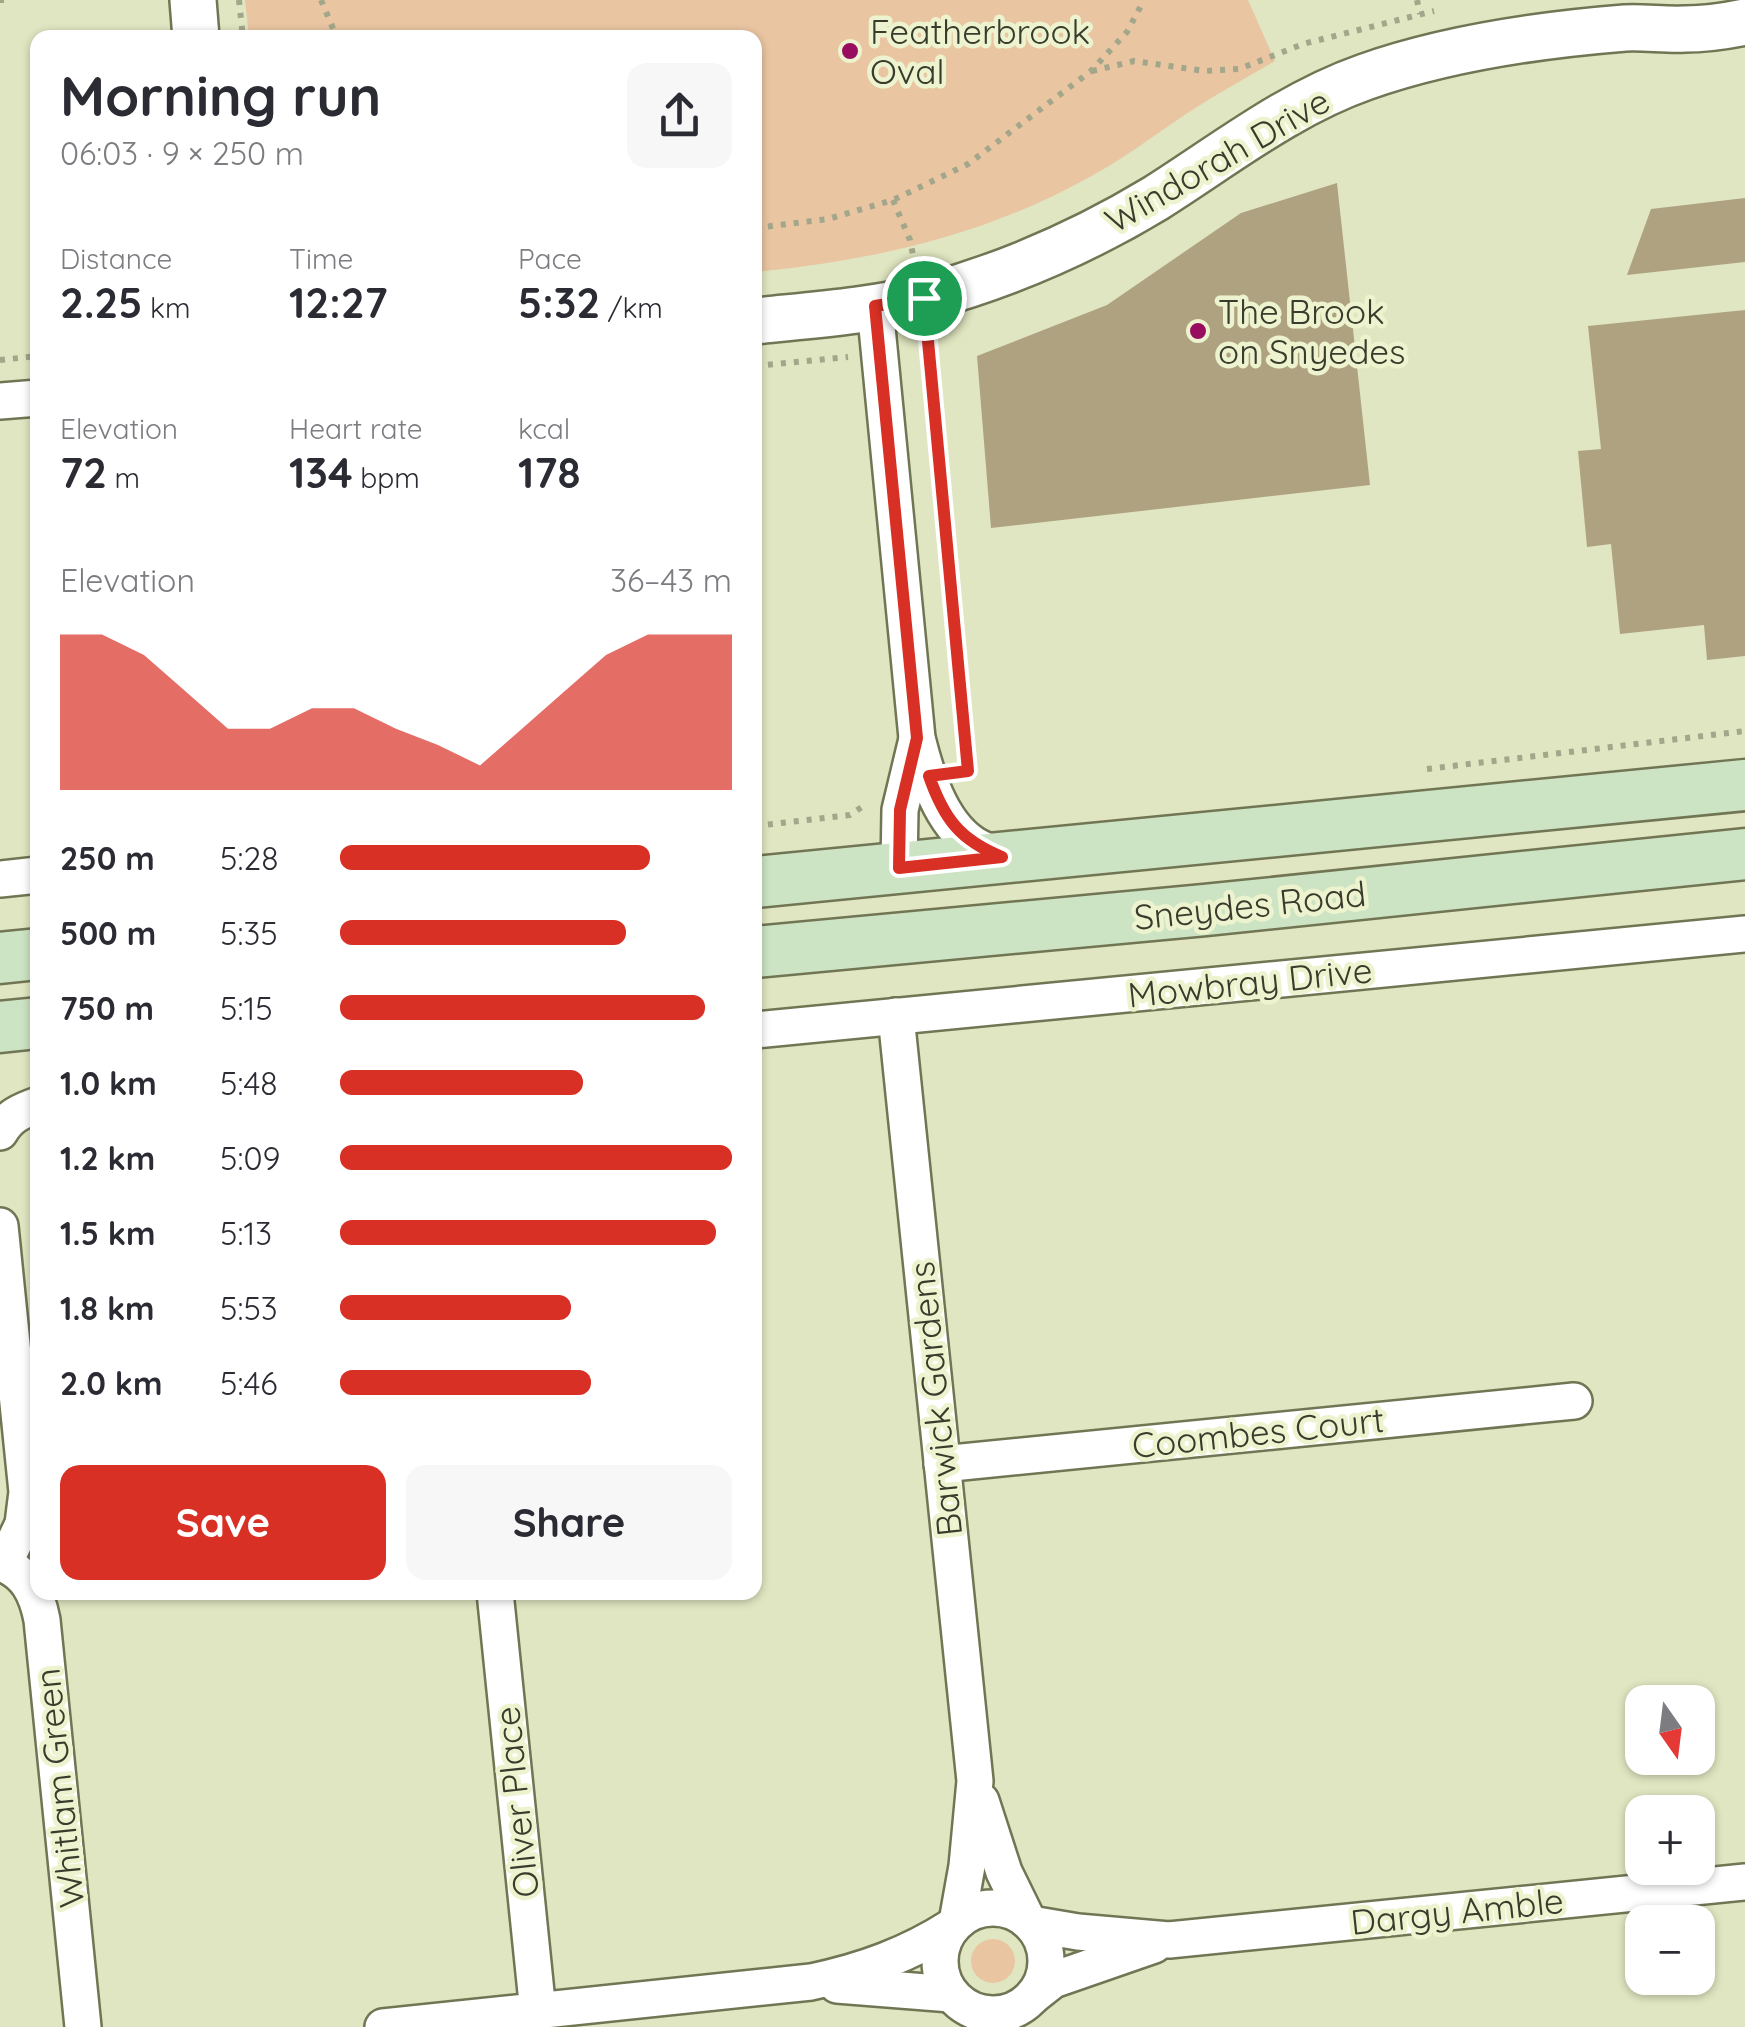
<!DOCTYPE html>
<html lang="en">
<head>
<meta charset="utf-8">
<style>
  :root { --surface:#fff; --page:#f7f7f7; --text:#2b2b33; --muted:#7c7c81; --accent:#d93025 }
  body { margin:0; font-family:Quicksand,sans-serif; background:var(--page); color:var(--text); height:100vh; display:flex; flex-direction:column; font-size:38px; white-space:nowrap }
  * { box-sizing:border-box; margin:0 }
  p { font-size:32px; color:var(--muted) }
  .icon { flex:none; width:55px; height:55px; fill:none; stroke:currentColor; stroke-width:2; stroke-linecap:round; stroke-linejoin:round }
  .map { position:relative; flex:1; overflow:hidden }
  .side { position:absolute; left:30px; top:30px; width:732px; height:1570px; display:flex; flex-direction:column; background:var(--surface); border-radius:20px; box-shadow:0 2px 8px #0004 }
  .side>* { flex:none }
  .needle { width:65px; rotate:166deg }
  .controls { position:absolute; left:1625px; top:1685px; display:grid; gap:20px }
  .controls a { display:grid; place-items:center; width:90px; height:90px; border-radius:20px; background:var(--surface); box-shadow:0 2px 8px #0004; font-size:50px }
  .pin { position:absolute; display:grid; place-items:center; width:85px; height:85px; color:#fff; margin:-42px; border:5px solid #fff; border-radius:50%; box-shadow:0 2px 10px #0007 }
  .round { display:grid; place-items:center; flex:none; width:105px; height:105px; border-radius:20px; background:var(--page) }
  .overview { display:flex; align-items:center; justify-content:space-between; height:170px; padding:0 30px }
  h1 { font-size:55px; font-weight:700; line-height:75px }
  .metrics { display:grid; grid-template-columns:repeat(3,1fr); gap:15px; height:170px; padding:10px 30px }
  .metrics div { display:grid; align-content:center }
  .metrics b { font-size:42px; font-weight:700 }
  .metrics small { font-size:28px; font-weight:400 }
  .metrics p { font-size:28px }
  .chart { height:280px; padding:20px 30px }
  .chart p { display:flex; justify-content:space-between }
  .chart svg { width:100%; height:180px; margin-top:10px; fill:var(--accent); opacity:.7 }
  .action { display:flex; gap:20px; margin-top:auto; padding:20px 30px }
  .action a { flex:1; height:115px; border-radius:20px; background:var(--accent); color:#fff; font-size:40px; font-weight:700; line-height:115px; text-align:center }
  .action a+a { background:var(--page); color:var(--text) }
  ul { padding:0 30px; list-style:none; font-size:32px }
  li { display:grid; grid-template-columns:160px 120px 1fr; align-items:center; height:75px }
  li i { height:25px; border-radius:12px; background:var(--accent) }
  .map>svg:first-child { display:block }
  .green { fill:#e9c5a2 }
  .building { fill:#afa281 }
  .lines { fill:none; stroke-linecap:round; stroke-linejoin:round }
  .minor-casing { stroke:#717554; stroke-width:40 }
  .tertiary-casing { stroke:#717554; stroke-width:50 }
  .secondary-casing { stroke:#717554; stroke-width:55 }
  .path { stroke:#a2a68a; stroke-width:6; stroke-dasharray:5 8; stroke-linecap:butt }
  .minor { stroke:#fff; stroke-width:35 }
  .tertiary { stroke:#fff; stroke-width:45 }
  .secondary { stroke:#cce4c3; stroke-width:50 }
  .route-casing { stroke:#fff; stroke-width:20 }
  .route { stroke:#d93025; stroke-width:12 }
  .poi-dot { fill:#990d60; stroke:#edf3ce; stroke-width:4 }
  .labels { text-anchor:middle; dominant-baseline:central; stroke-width:9; stroke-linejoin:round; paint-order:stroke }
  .poi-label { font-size:35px; fill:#393b2c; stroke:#edf3ce; text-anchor:start }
  .street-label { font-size:35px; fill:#393b2c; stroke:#edf3ce }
</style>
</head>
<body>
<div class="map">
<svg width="1745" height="2027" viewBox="0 0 1745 2027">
  <rect width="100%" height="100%" fill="#e0e6c1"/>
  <g class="green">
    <path d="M245,0H1248L1275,61C1244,79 1213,96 1183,116C1151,138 1120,161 1086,179C980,237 874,260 755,272V38L249,37Z"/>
    <circle cx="993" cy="1961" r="22"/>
  </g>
  <g class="building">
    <path d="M1337,183L1370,485L991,528L977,356L1107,305L1241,213Z"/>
    <path d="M1745,198V262L1627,275L1651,209Z"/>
    <path d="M1745,310V656L1707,660L1704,625L1620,634L1611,544L1587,547L1578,451L1601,449L1588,326Z"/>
  </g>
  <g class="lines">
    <defs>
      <g id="minor">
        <path d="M875,307L917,738C926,774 940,822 973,844C982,850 992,853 1002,857"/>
        <path d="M0,401L38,398"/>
        <path d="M899,867L900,810L917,739"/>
        <path d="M0,879L38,875"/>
        <path d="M896,1016L975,1781L967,1866L957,1922"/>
        <path d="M755,1030L1745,934"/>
        <path d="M0,1132C9,1116 21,1111 38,1105"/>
        <path d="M0,1226L27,1492L23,1524L4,1564"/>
        <path d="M942,1464L1574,1401"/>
        <path d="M0,1563C27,1572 37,1594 42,1620L83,2027"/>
        <path d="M495,1592L538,2012"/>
        <path d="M981,1801L1004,1872L1028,1921"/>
        <circle cx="993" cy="1961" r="53"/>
        <path d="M1031,1924L1078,1932L1169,1940L1745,1882"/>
        <path d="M837,1985L951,1994"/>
        <path d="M1034,1995L1053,1980L1154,1945"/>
        <path d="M383,2027L811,1982C863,1971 908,1955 953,1926"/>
      </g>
      <g id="tertiary">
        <path d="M193,0L196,38"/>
        <path d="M755,321C812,315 872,311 927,297C1007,275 1085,241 1156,198C1224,155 1288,104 1365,77C1447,48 1537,35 1625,28C1645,27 1665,30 1685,29C1705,29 1726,26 1745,22"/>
      </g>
      <g id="secondary">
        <path d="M755,882L1745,785"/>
        <path d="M755,952L1205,910L1745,854"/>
        <path d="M0,958L38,954"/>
        <path d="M0,1027L38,1023"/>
      </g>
    </defs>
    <use href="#minor" class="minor-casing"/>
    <use href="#tertiary" class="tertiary-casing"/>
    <use href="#secondary" class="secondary-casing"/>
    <g class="path">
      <path d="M0,0H4"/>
      <path d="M239,0L243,38"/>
      <path d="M321,0L337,38"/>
      <path d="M1417,0L1420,14"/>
      <path d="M1092,71L1134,61L1205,71L1239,69L1303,44L1434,11"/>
      <path d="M893,200L910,240L914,260"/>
      <path d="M755,228L828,219L893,200L968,164L1091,71L1127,32L1144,0"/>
      <path d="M927,336L968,771"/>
      <path d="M0,360L38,356"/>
      <path d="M755,366L848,357"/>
      <path d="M1427,769L1745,731"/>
      <path d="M755,826L850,815L865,805"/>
    </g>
    <use href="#minor" class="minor"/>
    <use href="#tertiary" class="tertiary"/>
    <use href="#secondary" class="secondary"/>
  </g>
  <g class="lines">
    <defs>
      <path id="route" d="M924,298L968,771L929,776C944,819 960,840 1002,857L899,868L900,810L917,738L875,306Z"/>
    </defs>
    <use href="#route" class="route-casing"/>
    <use href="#route" class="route"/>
  </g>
  <g class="poi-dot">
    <circle cx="850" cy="51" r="10"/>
    <circle cx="1198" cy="331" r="10"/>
  </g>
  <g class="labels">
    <g class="poi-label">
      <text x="870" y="31">Featherbrook<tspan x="870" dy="40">Oval</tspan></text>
      <text x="1218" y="311">The Brook<tspan x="1218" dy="40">on Snyedes</tspan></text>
    </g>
    <g class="street-label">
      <text transform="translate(1217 160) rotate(-30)">Windorah Drive</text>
      <text transform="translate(1250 905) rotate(-6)">Sneydes Road</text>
      <text transform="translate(1250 982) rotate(-6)">Mowbray Drive</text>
      <text transform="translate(935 1399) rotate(-96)">Barwick Gardens</text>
      <text transform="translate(1258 1432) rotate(-6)">Coombes Court</text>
      <text transform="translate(59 1788) rotate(-96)">Whitlam Green</text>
      <text transform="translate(516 1802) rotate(-96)">Oliver Place</text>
      <text transform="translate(1457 1911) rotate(-6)">Dargy Amble</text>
    </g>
  </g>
</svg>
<div class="controls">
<a><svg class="needle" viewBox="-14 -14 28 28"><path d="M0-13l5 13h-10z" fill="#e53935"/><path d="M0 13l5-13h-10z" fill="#7c7c81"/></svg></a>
<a>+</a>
<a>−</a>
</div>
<div class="pin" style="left:924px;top:298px;background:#1e9e55"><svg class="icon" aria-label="arrive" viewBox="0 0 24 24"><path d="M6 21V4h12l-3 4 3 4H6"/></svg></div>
<section class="side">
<div class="overview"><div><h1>Morning run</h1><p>06:03 · 9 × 250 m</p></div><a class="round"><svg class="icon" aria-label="share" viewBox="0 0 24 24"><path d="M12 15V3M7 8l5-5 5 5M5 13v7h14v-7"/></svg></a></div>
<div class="metrics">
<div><p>Distance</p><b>2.25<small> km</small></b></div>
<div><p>Time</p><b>12:27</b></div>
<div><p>Pace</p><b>5:32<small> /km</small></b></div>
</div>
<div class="metrics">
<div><p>Elevation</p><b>72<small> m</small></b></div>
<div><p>Heart rate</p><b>134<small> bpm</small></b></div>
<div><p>kcal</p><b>178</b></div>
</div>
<div class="chart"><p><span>Elevation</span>36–43 m</p>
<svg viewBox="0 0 160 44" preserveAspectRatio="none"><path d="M0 44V6L10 6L20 11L30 20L40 29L50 29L60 24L70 24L80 29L90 33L100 38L110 29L120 20L130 11L140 6L150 6L160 6V44z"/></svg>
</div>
<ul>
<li><b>250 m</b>5:28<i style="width:79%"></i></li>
<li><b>500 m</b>5:35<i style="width:73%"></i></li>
<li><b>750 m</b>5:15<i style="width:93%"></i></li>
<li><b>1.0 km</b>5:48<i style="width:62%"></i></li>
<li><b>1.2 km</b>5:09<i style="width:100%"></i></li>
<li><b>1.5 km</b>5:13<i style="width:96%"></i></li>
<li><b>1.8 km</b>5:53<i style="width:59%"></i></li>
<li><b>2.0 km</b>5:46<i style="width:64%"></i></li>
</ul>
<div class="action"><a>Save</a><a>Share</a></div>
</section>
</div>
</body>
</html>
